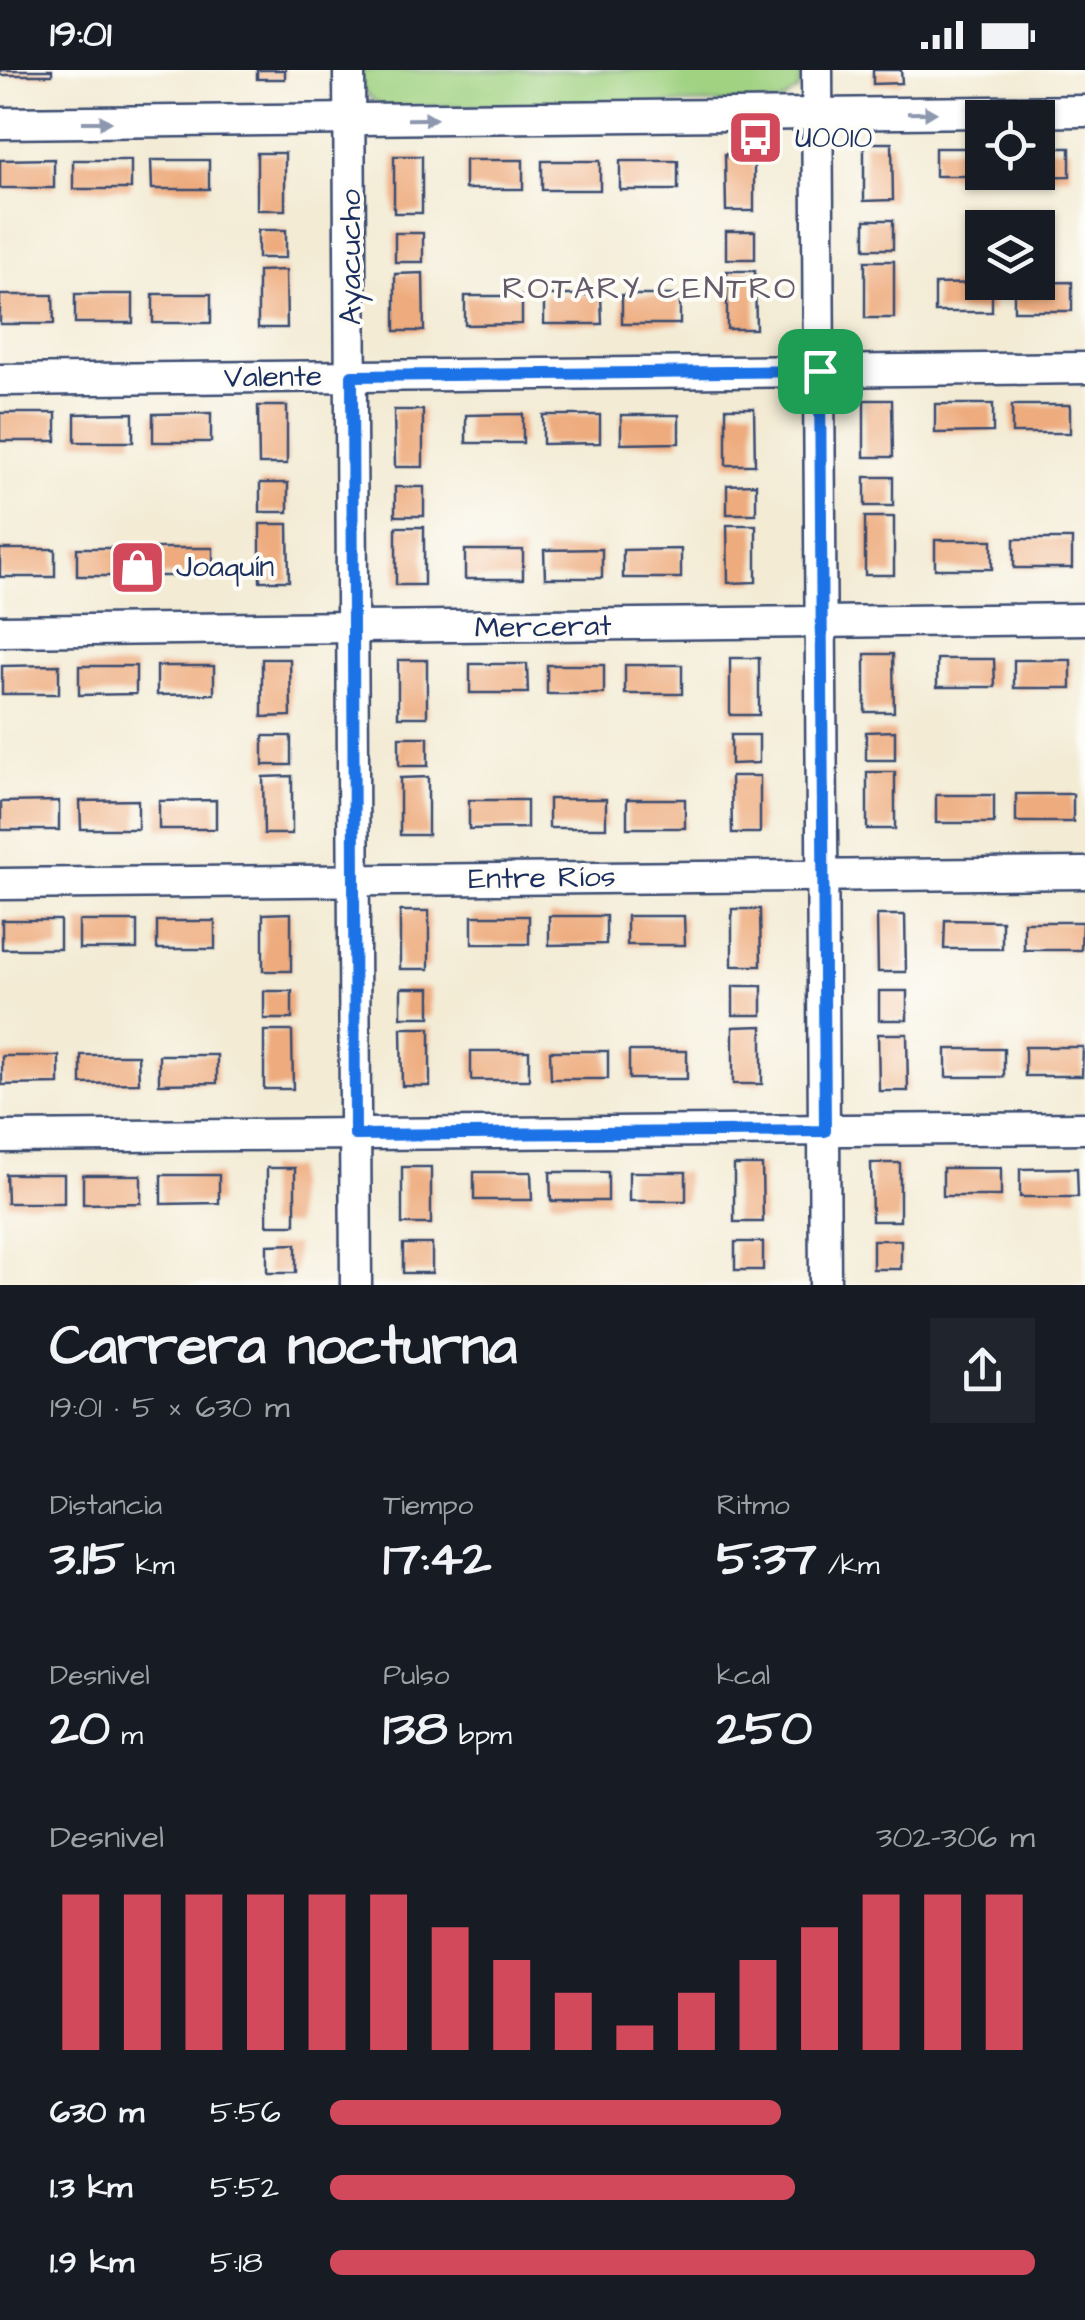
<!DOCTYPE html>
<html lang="es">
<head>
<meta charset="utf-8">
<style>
  :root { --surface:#171b24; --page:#20242c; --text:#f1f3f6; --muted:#9ea1a6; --accent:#d1495b }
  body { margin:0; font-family:"Architects Daughter",sans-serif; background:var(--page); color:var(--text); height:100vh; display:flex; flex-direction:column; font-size:38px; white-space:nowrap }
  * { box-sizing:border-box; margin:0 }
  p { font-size:32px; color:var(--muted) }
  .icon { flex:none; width:55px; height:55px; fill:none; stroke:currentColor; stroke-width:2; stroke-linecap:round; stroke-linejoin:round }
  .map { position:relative; height:1215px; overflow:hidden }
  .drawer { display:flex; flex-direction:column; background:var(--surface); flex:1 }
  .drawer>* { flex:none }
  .controls { position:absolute; left:965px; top:30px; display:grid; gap:20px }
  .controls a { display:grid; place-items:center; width:90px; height:90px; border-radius:0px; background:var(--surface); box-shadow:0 2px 8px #0004; font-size:50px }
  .pin { position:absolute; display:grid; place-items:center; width:85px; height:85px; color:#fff; margin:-42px; border-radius:20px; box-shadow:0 5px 15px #0006 }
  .round { display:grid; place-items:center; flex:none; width:105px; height:105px; border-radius:0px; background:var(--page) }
  .summary { display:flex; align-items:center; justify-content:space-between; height:170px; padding:0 50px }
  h1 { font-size:55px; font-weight:800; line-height:75px }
  .metrics { display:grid; grid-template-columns:repeat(3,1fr); gap:15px; height:170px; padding:10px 50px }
  .metrics div { display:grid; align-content:center }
  .metrics b { font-size:50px; font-weight:800 }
  .metrics small { font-size:28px; font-weight:400 }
  .metrics p { font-size:28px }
  .chart { height:280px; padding:20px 50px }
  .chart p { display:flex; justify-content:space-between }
  .chart svg { width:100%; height:180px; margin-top:10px; stroke:var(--accent); stroke-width:6 }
  ul { padding:0 50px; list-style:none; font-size:32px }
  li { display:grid; grid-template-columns:160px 120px 1fr; align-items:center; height:75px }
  li i { height:25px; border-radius:12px; background:var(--accent) }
  .status { display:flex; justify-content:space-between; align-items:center; height:70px; padding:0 50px; background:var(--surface); direction:ltr }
  .status svg { height:28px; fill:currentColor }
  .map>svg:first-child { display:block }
  .green { fill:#a0d282; stroke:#5e8070; stroke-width:2.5 }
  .building { fill:#eeab7d }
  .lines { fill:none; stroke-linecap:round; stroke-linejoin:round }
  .minor-casing { stroke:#3b4b70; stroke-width:35 }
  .minor { stroke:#fff; stroke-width:30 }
  .oneway { fill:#8d97ae }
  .route-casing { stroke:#fff; stroke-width:20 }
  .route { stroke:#1a73e8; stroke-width:12 }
  .labels { text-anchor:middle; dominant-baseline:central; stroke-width:8; stroke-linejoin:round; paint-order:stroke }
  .poi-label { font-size:30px; fill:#1b2f5e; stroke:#fdfcf7; text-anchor:start }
  .street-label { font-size:30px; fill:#1b2f5e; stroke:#fdfcf7 }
  .neighbourhood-label { font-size:32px; letter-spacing:2.5px; fill:#655a69; stroke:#fdfcf7 }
</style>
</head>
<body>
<div class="status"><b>19:01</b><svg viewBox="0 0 49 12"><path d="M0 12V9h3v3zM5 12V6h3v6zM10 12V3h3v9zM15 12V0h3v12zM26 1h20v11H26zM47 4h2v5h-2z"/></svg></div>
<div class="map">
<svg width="1085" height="1215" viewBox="0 0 1085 1215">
  <rect width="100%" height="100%" fill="#fdfcf7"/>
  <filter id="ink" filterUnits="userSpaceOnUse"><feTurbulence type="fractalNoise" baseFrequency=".01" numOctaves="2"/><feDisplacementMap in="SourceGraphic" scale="20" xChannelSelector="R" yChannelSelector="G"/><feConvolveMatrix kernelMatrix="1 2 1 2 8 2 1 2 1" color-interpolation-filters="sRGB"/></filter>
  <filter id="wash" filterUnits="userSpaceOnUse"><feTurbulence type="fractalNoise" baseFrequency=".0048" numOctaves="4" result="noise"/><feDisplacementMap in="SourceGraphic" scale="40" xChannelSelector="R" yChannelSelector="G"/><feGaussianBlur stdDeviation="2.25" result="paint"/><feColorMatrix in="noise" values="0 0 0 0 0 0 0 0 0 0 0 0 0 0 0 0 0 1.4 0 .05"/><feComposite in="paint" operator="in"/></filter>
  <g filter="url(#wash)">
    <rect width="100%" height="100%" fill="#f3ebd4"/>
    <path class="green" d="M360,0H803L799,19L780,33L386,37C366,29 361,22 360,0Z"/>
    <g id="blocks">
      <g class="building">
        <rect x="0" y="0" width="52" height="5"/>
        <rect x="257" y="0" width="28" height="9"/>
        <path d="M873,0H901L902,13L873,14Z"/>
        <path d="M864,73H892L893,130L864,131Z"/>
        <path d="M935,78H982V102L993,106H935Z"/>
        <path d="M1038,78H1070V106L1012,107V102H1038Z"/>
        <rect x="257" y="83" width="28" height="57"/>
        <path d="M725,84H754V141H726Z"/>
        <rect x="394" y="86" width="28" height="57"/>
        <path d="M54,89V118H0V90Z"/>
        <rect x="73" y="90" width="58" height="29"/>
        <path d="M151,90H209V119H152Z"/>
        <rect x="465" y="90" width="58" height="29"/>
        <rect x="542" y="91" width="58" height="29"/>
        <rect x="620" y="91" width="58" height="29"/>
        <rect x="865" y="150" width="28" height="29"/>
        <rect x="258" y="160" width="28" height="28"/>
        <rect x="726" y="161" width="29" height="28"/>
        <rect x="395" y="163" width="28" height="29"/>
        <rect x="865" y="191" width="29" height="57"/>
        <path d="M286,200L287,258H258V201Z"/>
        <path d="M727,201H755L756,259H727Z"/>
        <path d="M423,203L424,261H395V204Z"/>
        <path d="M1072,212V241H1014V213Z"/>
        <path d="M992,213V242H935V214Z"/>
        <rect x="75" y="224" width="58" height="29"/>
        <rect x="153" y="224" width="58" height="29"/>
        <path d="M0,225H53L54,254H0Z"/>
        <path d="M544,225H601L602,254H544Z"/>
        <rect x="622" y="225" width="58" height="29"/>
        <path d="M465,226H522V254L465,255Z"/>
        <path d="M864,330H892L893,387H864Z"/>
        <path d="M935,334H993V362L935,363Z"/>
        <rect x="1012" y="335" width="58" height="28"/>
        <path d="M258,336H287V394H259Z"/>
        <path d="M726,338H754L755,395H726Z"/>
        <path d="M394,340H423V397H395Z"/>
        <rect x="0" y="343" width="56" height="28"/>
        <path d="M133,343V372H75V344Z"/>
        <path d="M211,343V372H153V344Z"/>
        <path d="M523,344V373H466V345Z"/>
        <path d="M543,345H600V373L543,374Z"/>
        <path d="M621,345H679V373L621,374Z"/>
        <rect x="865" y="407" width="28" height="29"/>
        <rect x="260" y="413" width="28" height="29"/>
        <path d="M756,414V444H727V415Z"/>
        <rect x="395" y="417" width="29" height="29"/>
        <rect x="865" y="447" width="29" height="58"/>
        <path d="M260,454H288L289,511H260Z"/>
        <path d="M727,455H756V512L728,513Z"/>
        <rect x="396" y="457" width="28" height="58"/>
        <rect x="1014" y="469" width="58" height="29"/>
        <rect x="935" y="470" width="57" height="29"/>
        <path d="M77,478H143V513H135V506H77Z"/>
        <rect x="156" y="478" width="57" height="28"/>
        <rect x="0" y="479" width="55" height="28"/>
        <path d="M602,479V508H545L544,480Z"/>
        <path d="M681,479V508H623V480Z"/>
        <rect x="465" y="480" width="58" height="29"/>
        <path d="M865,584H893L894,642H865Z"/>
        <rect x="730" y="588" width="29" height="57"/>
        <path d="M262,589H290L291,646L262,647Z"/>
        <path d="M937,589H994L995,617H937Z"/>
        <rect x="398" y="590" width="29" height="57"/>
        <rect x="1014" y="590" width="57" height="28"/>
        <path d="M470,594H527L528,623H470Z"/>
        <path d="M59,595V624H2V596Z"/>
        <rect x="547" y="595" width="57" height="29"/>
        <rect x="625" y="595" width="57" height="29"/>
        <path d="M79,596H136V624L79,625Z"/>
        <path d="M157,596H214V624L157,625Z"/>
        <path d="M895,661V690H866V662Z"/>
        <path d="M731,665H759V693L731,694Z"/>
        <rect x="263" y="666" width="28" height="29"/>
        <rect x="399" y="667" width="29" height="29"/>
        <rect x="867" y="702" width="28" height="57"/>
        <path d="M292,706V764H264L263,707Z"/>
        <path d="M731,706H760V763H732Z"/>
        <path d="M428,707V765H400V708Z"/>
        <rect x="1016" y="724" width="57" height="28"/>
        <rect x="936" y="725" width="58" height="28"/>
        <rect x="549" y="729" width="57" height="29"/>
        <rect x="627" y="729" width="58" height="29"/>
        <path d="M138,730V759H81L80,731Z"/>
        <path d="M216,730V759H159V731Z"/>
        <path d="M469,730H527V758L469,759Z"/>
        <path d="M59,731V760H1V732Z"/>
        <path d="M732,839H760L761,896H732Z"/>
        <rect x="400" y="841" width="29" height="58"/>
        <path d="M291,843V901H263V844Z"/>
        <path d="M877,845H905L906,902H878Z"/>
        <rect x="472" y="846" width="57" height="28"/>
        <path d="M549,846H606V874L549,875Z"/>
        <path d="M627,846H684L685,875H627Z"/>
        <rect x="2" y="850" width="58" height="29"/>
        <path d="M945,850L1002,851V879H944Z"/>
        <rect x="79" y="851" width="58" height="28"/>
        <rect x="157" y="851" width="58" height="28"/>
        <path d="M1024,852H1082L1081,880H1024Z"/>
        <rect x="733" y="916" width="29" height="29"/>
        <rect x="401" y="918" width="29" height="29"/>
        <rect x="264" y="921" width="28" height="28"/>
        <rect x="879" y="921" width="28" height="29"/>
        <path d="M762,956V1014H733V957Z"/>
        <path d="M401,958H430V1016H402Z"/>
        <path d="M264,961H292L293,1019H264Z"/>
        <path d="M878,964H907L908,1021H879Z"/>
        <path d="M1025,977H1083L1082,1006H1025Z"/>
        <rect x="946" y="979" width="58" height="28"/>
        <rect x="471" y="981" width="58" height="29"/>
        <path d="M550,981H608V1009H551Z"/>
        <rect x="629" y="981" width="58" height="28"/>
        <path d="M81,985H138L139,1013L81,1014Z"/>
        <path d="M159,985H217V1013L159,1014Z"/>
        <path d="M2,986H59V1014L2,1015Z"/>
        <path d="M871,1093H900V1151H872Z"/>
        <path d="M734,1095H762L763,1152H734Z"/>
        <rect x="402" y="1097" width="29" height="57"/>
        <rect x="267" y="1098" width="28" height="57"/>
        <rect x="943" y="1098" width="58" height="28"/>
        <path d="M1077,1098L1078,1127H1020V1099Z"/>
        <path d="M474,1102H531L532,1130H474Z"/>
        <path d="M550,1102H608V1131H551Z"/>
        <rect x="629" y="1102" width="57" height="29"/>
        <path d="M6,1104H64V1133H7Z"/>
        <path d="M83,1105H141V1133L83,1134Z"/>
        <path d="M161,1105H219V1133L161,1134Z"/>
        <rect x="873" y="1170" width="28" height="29"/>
        <rect x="735" y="1172" width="28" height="28"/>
        <path d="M296,1174V1203H267V1175Z"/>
        <rect x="403" y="1174" width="29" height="29"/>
      </g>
    </g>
  </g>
  <g filter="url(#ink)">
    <use href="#blocks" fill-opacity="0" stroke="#3b4b70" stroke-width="2.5"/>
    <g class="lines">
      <defs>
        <g id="minor">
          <path d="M349,0L356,1215"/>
          <path d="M817,0L825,1215"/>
          <path d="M0,53L1085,41"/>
          <path d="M0,310L1085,298"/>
          <path d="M0,561L1085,549"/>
          <path d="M0,814L1085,803"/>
          <path d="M0,1067L1085,1058"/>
        </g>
      </defs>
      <use href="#minor" class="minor-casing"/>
      <use href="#minor" class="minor"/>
    </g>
    <defs><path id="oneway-solid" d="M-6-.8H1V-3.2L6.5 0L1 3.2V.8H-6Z" transform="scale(2.5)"/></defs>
    <g class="oneway">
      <use href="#oneway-solid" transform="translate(922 43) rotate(-1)"/>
      <use href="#oneway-solid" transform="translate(422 49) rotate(-1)"/>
      <use href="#oneway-solid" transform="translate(97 52)"/>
    </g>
  </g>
  <g class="lines" filter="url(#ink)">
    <defs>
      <path id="route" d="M820,301L825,1061L355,1065L352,306Z"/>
    </defs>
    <use href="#route" class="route-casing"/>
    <use href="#route" class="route"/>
  </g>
  <defs>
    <symbol id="bus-square" viewBox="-11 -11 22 22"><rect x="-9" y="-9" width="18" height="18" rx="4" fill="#d1495b" stroke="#fdfcf7"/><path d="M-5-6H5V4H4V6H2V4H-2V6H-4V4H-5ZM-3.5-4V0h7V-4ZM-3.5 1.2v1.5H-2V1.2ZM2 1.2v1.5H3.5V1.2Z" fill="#fff"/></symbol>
    <symbol id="shop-square" viewBox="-11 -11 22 22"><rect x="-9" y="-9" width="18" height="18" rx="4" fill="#d1495b" stroke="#fdfcf7"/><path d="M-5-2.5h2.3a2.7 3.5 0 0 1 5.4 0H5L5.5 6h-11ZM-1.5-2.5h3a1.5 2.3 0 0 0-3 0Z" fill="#fff"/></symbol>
  </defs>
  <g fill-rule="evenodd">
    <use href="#bus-square" x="724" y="36" width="63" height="63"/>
    <use href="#shop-square" x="106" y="466" width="63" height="63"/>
  </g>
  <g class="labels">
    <g class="poi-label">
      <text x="795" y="68">U0010</text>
      <text x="176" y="497">Joaquín</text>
    </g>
    <g class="street-label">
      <text transform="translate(351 187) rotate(-90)">Ayacucho</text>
      <text transform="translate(273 307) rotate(-1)">Valente</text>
      <text transform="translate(543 557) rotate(-1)">Mercerat</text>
      <text transform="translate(542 808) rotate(-1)">Entre Ríos</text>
    </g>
    <g class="neighbourhood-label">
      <text x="650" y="218">ROTARY CENTRO</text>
    </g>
  </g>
</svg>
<div class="controls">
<a><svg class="icon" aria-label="locate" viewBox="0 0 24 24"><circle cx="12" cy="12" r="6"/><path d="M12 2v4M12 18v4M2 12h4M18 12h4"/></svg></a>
<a><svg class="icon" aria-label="layers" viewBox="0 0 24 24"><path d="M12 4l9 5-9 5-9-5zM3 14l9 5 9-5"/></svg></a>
</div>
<div class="pin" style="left:820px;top:301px;background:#1e9e55"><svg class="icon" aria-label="arrive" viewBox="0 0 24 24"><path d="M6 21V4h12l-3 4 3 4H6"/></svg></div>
</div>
<section class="drawer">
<div class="summary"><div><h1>Carrera nocturna</h1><p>19:01 · 5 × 630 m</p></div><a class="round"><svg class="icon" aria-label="share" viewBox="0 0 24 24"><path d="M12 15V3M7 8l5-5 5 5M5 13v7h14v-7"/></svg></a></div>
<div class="metrics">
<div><p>Distancia</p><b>3.15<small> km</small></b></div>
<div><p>Tiempo</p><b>17:42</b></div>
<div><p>Ritmo</p><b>5:37<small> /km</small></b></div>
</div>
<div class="metrics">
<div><p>Desnivel</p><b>20<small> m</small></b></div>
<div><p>Pulso</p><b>138<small> bpm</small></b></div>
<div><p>kcal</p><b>250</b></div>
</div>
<div class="chart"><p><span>Desnivel</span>302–306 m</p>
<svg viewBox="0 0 160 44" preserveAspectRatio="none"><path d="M5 44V6M15 44V6M25 44V6M35 44V6M45 44V6M55 44V6M65 44V14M75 44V22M85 44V30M95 44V38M105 44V30M115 44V22M125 44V14M135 44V6M145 44V6M155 44V6"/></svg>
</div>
<ul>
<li><b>630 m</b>5:56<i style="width:64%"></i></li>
<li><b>1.3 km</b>5:52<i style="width:66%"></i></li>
<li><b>1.9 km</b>5:18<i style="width:100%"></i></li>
</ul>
</section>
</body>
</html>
